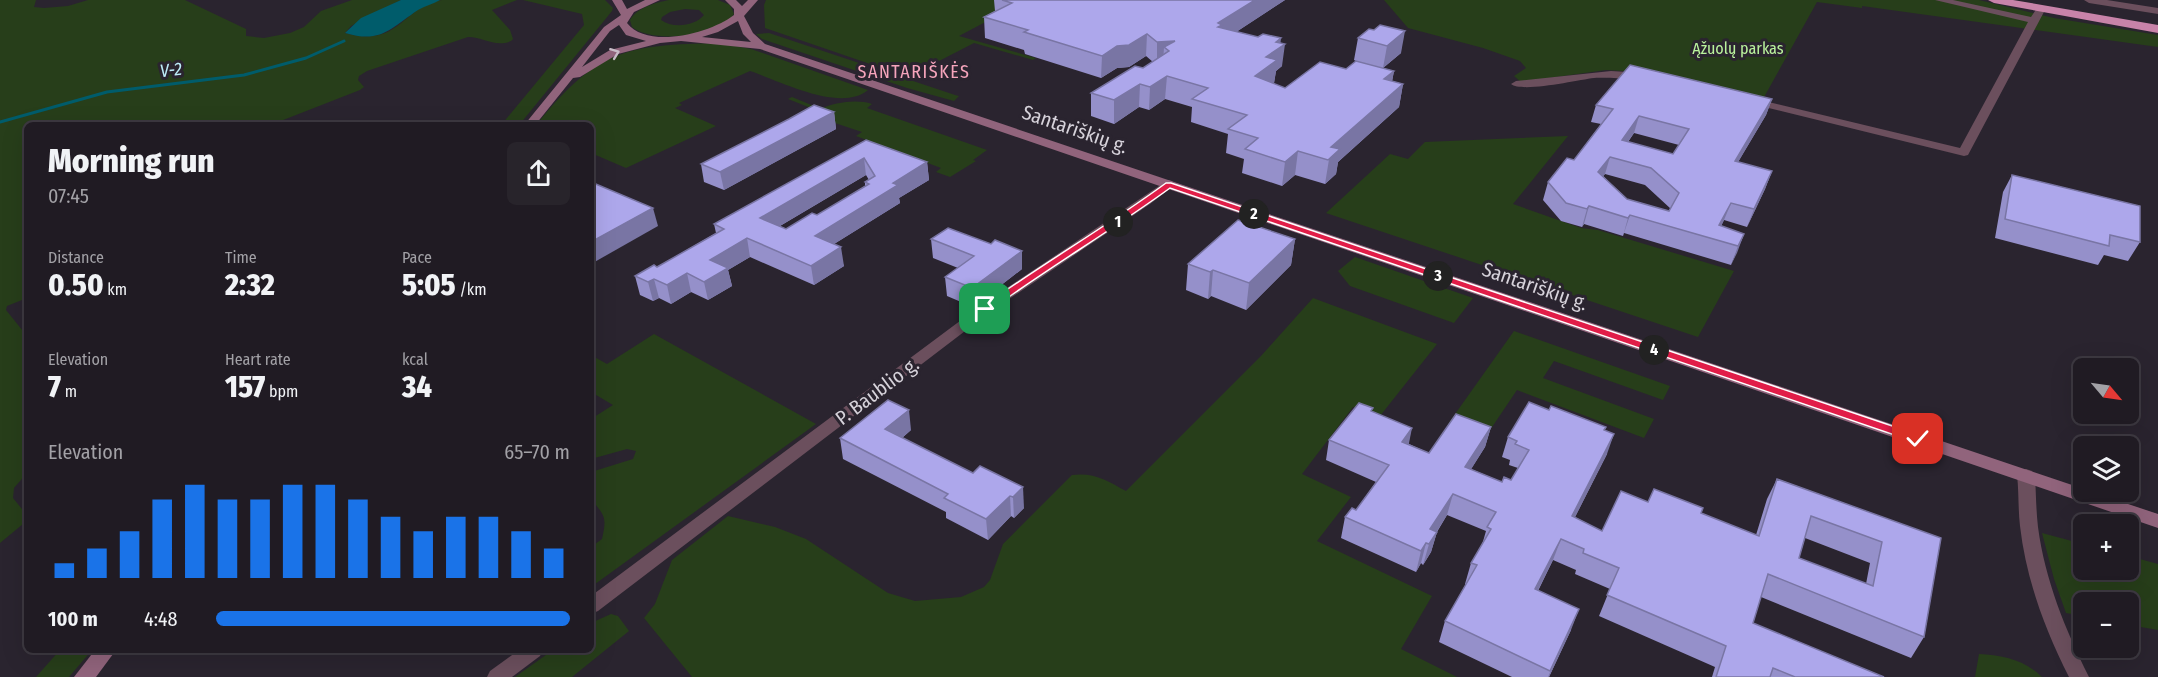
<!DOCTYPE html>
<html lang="en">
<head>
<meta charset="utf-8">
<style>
  :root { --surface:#201b23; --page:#28242b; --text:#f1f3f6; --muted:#a2a1a6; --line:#3d3941; --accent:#1a73e8 }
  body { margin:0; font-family:"Fira Sans Condensed",sans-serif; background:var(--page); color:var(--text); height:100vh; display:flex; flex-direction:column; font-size:22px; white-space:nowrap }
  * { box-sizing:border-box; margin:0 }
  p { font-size:20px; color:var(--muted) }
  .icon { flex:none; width:33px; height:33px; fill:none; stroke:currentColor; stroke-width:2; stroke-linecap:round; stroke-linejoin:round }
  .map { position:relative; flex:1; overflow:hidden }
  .panel { position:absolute; left:24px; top:122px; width:570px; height:531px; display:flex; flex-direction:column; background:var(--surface); border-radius:9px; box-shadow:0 6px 24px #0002,0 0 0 2px var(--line) }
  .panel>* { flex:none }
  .needle { width:39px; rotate:119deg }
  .buttons { position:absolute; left:2073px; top:358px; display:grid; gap:12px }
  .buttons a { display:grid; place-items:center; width:66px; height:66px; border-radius:9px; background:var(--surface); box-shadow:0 6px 24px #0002,0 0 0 2px var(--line); font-size:30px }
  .pin { position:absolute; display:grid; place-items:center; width:51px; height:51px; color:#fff; margin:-26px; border-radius:12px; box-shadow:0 3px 9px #0006 }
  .km { position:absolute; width:30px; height:30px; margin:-15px; border-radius:50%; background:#222; color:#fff; font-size:16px; line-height:30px; text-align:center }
  .round { display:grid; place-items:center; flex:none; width:63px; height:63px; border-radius:9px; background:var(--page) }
  .summary { display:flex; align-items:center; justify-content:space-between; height:102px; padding:0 24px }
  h1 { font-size:33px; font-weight:800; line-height:45px }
  .stats { display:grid; grid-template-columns:repeat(3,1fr); gap:9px; height:102px; padding:6px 24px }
  .stats div { display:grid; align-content:center }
  .stats b { font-size:30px; font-weight:800 }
  .stats small { font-size:16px; font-weight:400 }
  .stats p { font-size:16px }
  .chart { height:168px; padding:12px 24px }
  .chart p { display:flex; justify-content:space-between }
  .chart svg { width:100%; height:108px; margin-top:6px; stroke:var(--accent); stroke-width:6 }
  ul { padding:0 24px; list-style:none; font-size:20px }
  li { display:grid; grid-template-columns:96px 72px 1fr; align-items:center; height:45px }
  li i { height:15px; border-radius:8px; background:var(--accent) }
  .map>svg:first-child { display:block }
  .green { fill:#273e1a; fill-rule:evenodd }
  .water { fill:#005c6b }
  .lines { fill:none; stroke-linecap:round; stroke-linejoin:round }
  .stream { stroke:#005c6b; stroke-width:3 }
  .street { fill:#6b4f5d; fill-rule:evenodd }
  .secondary { fill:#91647c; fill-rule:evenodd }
  .highway { fill:#c883a9; fill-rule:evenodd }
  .wall { fill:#9590ca; fill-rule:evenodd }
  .shaded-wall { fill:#7975a4 }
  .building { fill:#ada7eb; stroke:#7975a4; stroke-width:1.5; fill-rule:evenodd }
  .oneway { stroke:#c8bcc7 }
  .route { fill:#e11d48; stroke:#fff; stroke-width:1.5 }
  .labels { text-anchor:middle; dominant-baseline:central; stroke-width:6; stroke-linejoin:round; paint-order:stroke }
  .far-park-label { font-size:16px; fill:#baf39d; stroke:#2a242f }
  .far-water-label { font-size:18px; font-style:italic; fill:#bdecf8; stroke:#2a242f }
  .far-quarter-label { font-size:18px; letter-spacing:1.5px; fill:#f6a5bc; stroke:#2a242f }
  .street-label { font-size:20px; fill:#d6d2da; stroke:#2a242f }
</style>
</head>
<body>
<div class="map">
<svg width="2158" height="677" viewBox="0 0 2158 677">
  <rect width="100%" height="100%" fill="#2a242f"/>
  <g class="green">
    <path d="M0,0H36L34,7L44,8L68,6L88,0H185L246,29V36L264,38L290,33L304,27L321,11L352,0H401L351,26L345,33C400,49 403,5 442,0C466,0 492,0 517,0L492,10L510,30L513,39L511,41C495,48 484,37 468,37L367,71L359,76L358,80L364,87L360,90L273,124H27V298L7,306L6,310L27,336V473L14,488L13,498L26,514L23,524L0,543Z"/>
    <path d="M523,0H605L613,8L612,11L520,124H502L584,25L582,14Z"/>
    <path d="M669,0H718L730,5L734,14C719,37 653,44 632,27L630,20C638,7 655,3 669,0ZM685,9L699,10L704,15C695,26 673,29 661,20L662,17L670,12Z"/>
    <path d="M766,0H1027L959,36L1036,58L1033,60L974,43L908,77L765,28L764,5Z"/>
    <path d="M1384,0H1979L2054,18L2158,35V47L1862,6V8L1817,2L1763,99L1623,71L1606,70L1521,82L1514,76L1526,68L1520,61L1483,48L1408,28Z"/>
    <path d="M769,33L955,95L959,96L954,101L907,88L762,39L756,34Z"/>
    <path d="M720,43L751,49L868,90C841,113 780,81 750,71L679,103L682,105L675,108L716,126L626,168L591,153V124H537C598,49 626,45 720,43Z"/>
    <path d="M792,97L821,109C835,102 857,99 872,104L867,108L987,150L973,160L976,161L950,177L936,172L941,168L856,136L862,132L829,121L816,110L788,99Z"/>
    <path d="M1568,136L1513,204L1581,228L1598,230L1734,271L1698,337L1326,213L1390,154L1408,159L1425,142Z"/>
    <path d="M1355,257L1473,298L1454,323L1350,286L1338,271Z"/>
    <path d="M1313,298L1437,344L1380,416L1353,407L1302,474L1351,497L1317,541L1432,596L1401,649L1457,677H692L644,618L655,604L672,560L728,516L775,527L806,539L888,593L915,601L961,597L984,587L990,580L1003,544L1072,475C1094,472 1108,481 1126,491L1261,356Z"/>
    <path d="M1514,331L1670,386L1663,400L1554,361L1543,378L1654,419L1644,438L1517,390L1484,439L1448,424Z"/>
    <path d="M654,334L816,424L591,587V547L602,539C607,517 605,516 591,499V472L633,459L636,451L627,449L591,459V419L613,405L591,392V355L607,364Z"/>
    <path d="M2042,533L2083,544L2084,570H2128L2129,556L2158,564V630L2129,625L2128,603H2084L2083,616L2066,613L2054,579Z"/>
    <path d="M611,614L618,616L629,631L572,677H515L553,650H591V623Z"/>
    <path d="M60,650H92L69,677H36Z"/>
    <path d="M1979,654C2002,655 2025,660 2042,677H1975Z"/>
  </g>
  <path class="water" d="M401,0H440C433,4 425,6 418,10C391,28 381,44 345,33L361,18Z"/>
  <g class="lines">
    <path class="stream" d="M0,122L107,92L244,75L306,58L344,41"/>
    <g class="street">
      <path d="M1935,0H1953L2031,17L2037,8L2045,10L1968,155L1964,156L1748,103L1746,101L1752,98L1960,148L2028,22Z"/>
      <path d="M2084,0H2107L2158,8V14L2089,3Z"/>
      <path d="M1611,71L1644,73L1649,76C1643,81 1606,77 1594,78C1577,80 1522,93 1511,84L1516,81Z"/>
      <path d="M1168,180L1172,181L1174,184L1172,187L1150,204L990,312L598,611L591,614V596L980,306Z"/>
      <path d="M2026,469L2032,471L2035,475C2036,492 2036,510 2038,527C2045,580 2065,629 2089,677H2069C2045,630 2026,579 2020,526C2018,509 2019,492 2017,475L2020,471Z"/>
      <path d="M519,650H543L540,656L512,677H487L490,671Z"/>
    </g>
    <g class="secondary">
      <path d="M612,0H622L627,9L645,0H660L634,12L627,23C648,50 711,33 734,15V9L725,0H736L742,6L748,0H758L744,16L753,33L765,44L2084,489V492H2092L2158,514V528L760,49L681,41L660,43L618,54L580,77L573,78L536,124H525L604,27L621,15ZM738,21L743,34L751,42L702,37L718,32ZM619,25L626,35L646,41L610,50L582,67L610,31Z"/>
      <path d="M95,650H116L96,677H74Z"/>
    </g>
    <path class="highway" d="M1988,0H2013L2158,25V33L1994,3Z"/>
  </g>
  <g class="wall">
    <path d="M994,0H1285L1236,32L1280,43L1282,66L1276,71L1274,83L1273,84L1285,88L1346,69L1356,61L1354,60L1358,38L1369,29L1401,53L1383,68L1394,71L1392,81L1403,84L1399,107L1338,162L1336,174L1325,184L1295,175L1282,186L1242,173L1244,159L1226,153L1228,134L1191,122L1192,107L1165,99L1149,110L1139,107L1114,124L1091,116V93L1143,68L1153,62L1146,56L1129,67L1117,68L1101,78L1025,54L1024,50L985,38L984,17L995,11Z"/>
    <path d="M1772,99L1766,115L1738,162L1772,171L1765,189L1747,227L1724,220L1721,226L1744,234L1731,265L1624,233L1623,236L1584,224L1582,227L1561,221L1543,200L1548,182L1574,160L1601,124L1591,122L1596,105ZM1634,133L1679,145L1673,154L1628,142ZM1605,174L1645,185L1671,209L1669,211L1627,199L1603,176Z"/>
    <path d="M834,112L836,129L724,190L704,182L701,164Z"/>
    <path d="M866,140L927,162L929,180L899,198L900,203L834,244L844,266L814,285L750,257L728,270L732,286L708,300L691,292L671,304L659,298L653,301L640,295L635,276L657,267L716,233L714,224ZM866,175L869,180L865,182V186L817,215L786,229L780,226Z"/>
    <path d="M2012,175L2140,242L2128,261L2104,255L2098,265L1995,238L2003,192Z"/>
    <path d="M931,239L1022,269L973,307L947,296L945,277L958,268L933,258Z"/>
    <path d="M1295,239L1291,265L1246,310L1211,296L1208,299L1186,290L1188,264Z"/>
    <path d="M1549,410L1606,427L1605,430L1607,454L1575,517L1602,531L1648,502L1701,513L1756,535L1767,499L1777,479L1941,538L1924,637L1911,658L1761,597L1753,623L1884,677H1712L1715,667L1599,616L1610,589L1575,574L1576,570L1553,560L1538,591L1571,630L1549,677H1512L1439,642L1445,621L1466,584H1465L1471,563L1482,545L1486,531L1447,515L1437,532L1431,552L1423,565L1421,563L1416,572L1341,538L1345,517L1356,510L1376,482L1326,460L1329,440L1373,412L1409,444L1429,453L1491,427L1485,447L1471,469L1502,482L1511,480L1518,468L1509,465L1510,460L1502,457L1508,437ZM1805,538L1870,563L1866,584L1799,558Z"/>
    <path d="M911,430L902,438L973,473L980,466L1024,508L1014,518L1011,516L988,540L946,518V512L843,459L840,438Z"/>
  </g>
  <g class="shaded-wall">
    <path d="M1255,0H1285L1221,42L1218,23Z"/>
    <path d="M1405,31L1401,53L1383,68L1387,46Z"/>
    <path d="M1147,34L1146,56L1129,67L1117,68L1101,78L1102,56L1117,46Z"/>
    <path d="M1281,38L1280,48L1285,44L1282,66L1276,71L1274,83L1252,99L1255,76L1276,42Z"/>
    <path d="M1175,41L1164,47L1163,64H1157V42Z"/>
    <path d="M1394,71L1390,93L1384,79Z"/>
    <path d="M1167,76L1165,99L1149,110L1150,87Z"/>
    <path d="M1140,84L1139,107L1114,124V100Z"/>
    <path d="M1403,84L1399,107L1338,162L1336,174L1325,184L1331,147Z"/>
    <path d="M1772,99L1766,115L1728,179L1735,161Z"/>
    <path d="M834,112L836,129L724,190L720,172Z"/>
    <path d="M1639,116L1634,133L1617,157L1622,140Z"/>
    <path d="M1298,151L1295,175L1282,186L1285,162Z"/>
    <path d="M1610,157L1605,174L1593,189L1598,172Z"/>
    <path d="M864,158L866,175L763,236L760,218Z"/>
    <path d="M927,162L929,180L899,198L900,203L818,254L815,236L893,183Z"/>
    <path d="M1772,171L1765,189L1747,227L1754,209Z"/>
    <path d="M1731,203L1724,220L1715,239L1719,225Z"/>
    <path d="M1589,206L1584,224L1582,227L1587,209Z"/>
    <path d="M653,208L658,226L591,264V242Z"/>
    <path d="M1630,215L1623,236L1628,218Z"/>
    <path d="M1744,234L1737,253L1731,265L1738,246Z"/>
    <path d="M747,238L750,257L728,270L732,286L708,300L704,282L710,260Z"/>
    <path d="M1295,239L1291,265L1246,310L1249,283Z"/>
    <path d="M841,247L844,266L814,285L811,266Z"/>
    <path d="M1022,251V269L973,307L972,288Z"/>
    <path d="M1213,270L1211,296L1208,299L1210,272Z"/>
    <path d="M687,273L691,292L671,304L667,285Z"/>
    <path d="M654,279L659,298L653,301L648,282Z"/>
    <path d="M909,410L911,430L888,450L885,429Z"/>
    <path d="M1491,427L1485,447L1460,487L1465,467Z"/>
    <path d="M1412,428L1408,448L1402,442Z"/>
    <path d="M1614,434L1607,454L1565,537L1572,516Z"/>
    <path d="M1023,487L1024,508L1014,518L1013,497Z"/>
    <path d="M1453,494L1447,515L1434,536L1437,532L1431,552L1423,565L1429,544L1430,529Z"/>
    <path d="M1010,496L1011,516L988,540L986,519Z"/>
    <path d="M1561,539L1553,560L1528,610L1535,589Z"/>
    <path d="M1426,543L1421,563L1416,572L1421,551Z"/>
    <path d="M1579,609L1571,630L1549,677H1548Z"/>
  </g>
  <g class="building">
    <path d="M1002,0H1255L1218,23L1222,25L1218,27L1258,37L1263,34L1281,38L1276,42L1285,44L1266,57L1277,60L1255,76L1285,88L1320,62L1346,69L1356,61L1394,71L1384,79L1403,84L1331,147L1340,149L1328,160L1298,151L1285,162L1245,149L1258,138L1228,129L1247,115L1192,99L1208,88L1167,76L1150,87L1140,84L1114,100L1091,93L1135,66L1143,68L1169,51L1164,47L1175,41L1157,42L1147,34L1129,45L1117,46L1102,56L1024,32L1028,30L984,17L1012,3Z"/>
    <path d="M1380,25L1405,31L1387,46L1358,38L1369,29L1374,30Z"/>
    <path d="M1630,65L1772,99L1735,161L1772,171L1754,209L1731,203L1719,225L1744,234L1738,246L1630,215L1628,218L1589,206L1587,209L1566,203L1548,182L1567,158L1574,160L1613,109L1596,105ZM1639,116L1689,129L1673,154L1622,140ZM1610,157L1651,168L1679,193L1669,211L1627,199L1598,172Z"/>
    <path d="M814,105L834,112L720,172L701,164L789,119Z"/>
    <path d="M866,140L927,162L893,183L898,185L815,236L841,247L811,266L747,238L710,260L728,268L704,282L687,273L667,285L654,279L648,282L635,276L654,265L657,267L724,229L714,224ZM864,158L875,176L865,182L869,184L817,215L812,213L786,229L760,218Z"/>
    <path d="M2012,175L2140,206V242L2110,235L2109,246L2005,219Z"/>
    <path d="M591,182L653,208L591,242Z"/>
    <path d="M1238,220L1295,239L1249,283L1213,270L1210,272L1188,264Z"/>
    <path d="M948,228L991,244L995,240L1022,251L972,288L945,277L974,256L931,239Z"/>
    <path d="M888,400L909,410L885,429L973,473L980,466L1023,487L1013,497L1010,496L986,519L944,498L948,494L840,438Z"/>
    <path d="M1529,402L1549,410L1551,406L1606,427L1604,430L1614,434L1572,516L1602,531L1621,491L1648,502L1654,489L1703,508L1701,513L1759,536L1777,479L1941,538L1924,637L1768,574L1753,623L1884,677H1795L1773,668L1770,677H1716L1726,646L1607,595L1619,568L1583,553L1584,549L1561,539L1535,589L1579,609L1550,671L1445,621L1477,565L1471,563L1491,529L1487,527L1496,512L1453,494L1430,529L1437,532L1429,544L1426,543L1421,551L1345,517L1352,508L1356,510L1389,465L1329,440L1359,403L1373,408L1371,411L1412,428L1402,442L1429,453L1456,414L1491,427L1465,467L1502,482L1504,477L1511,480L1529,450L1515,444L1517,441L1508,437ZM1811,516L1882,542L1873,586L1799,558Z"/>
  </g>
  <defs><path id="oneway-chevron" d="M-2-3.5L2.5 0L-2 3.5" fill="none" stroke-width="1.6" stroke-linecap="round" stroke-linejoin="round" transform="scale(1.5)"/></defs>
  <use class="oneway" href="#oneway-chevron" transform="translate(615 53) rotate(-21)"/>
  <path class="route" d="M1166,183H1171L1922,436L1924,439L1922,442H1915L1170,188C1111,231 1048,268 989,311H982V307C1042,264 1106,227 1166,183Z"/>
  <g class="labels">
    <g class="far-park-label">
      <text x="1738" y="48">Ąžuolų parkas</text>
    </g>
    <g class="far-water-label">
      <text transform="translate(171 70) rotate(-7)">V-2</text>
    </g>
    <g class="far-quarter-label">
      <text x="914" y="72">SANTARIŠKĖS</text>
    </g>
    <g class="street-label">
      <text transform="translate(1075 129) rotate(19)">Santariškių g.</text>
      <text transform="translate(1535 286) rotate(19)">Santariškių g.</text>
      <text transform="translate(877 391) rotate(-37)">P. Baublio g.</text>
    </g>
  </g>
</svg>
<div class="buttons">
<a><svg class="needle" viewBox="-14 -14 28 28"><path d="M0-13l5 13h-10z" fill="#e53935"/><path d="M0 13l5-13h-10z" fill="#a2a1a6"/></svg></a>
<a><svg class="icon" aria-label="layers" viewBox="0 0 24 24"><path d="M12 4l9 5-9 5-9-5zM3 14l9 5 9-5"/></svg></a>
<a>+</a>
<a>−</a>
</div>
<div class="pin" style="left:985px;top:309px;background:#1e9e55"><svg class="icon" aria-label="arrive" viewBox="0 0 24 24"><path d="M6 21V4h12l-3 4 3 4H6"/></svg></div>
<div class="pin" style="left:1918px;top:439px;background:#d93025"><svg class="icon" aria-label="check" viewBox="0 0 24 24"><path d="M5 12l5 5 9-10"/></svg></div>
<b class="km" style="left:1118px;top:222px">1</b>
<b class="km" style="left:1254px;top:214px">2</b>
<b class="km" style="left:1438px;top:276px">3</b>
<b class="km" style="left:1654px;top:350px">4</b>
<section class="panel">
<div class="summary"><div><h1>Morning run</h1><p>07:45</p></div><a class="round"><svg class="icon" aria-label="share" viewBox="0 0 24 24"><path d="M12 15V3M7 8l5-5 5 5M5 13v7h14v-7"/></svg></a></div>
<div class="stats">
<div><p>Distance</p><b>0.50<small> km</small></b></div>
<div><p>Time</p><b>2:32</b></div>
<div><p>Pace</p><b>5:05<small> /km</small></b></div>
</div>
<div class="stats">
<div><p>Elevation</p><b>7<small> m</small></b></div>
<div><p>Heart rate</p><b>157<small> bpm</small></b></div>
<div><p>kcal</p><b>34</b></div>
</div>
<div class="chart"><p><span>Elevation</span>65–70 m</p>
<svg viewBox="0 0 160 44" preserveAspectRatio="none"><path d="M5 44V38M15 44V32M25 44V25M35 44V12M45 44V6M55 44V12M65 44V12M75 44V6M85 44V6M95 44V12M105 44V19M115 44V25M125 44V19M135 44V19M145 44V25M155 44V32"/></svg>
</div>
<ul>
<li><b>100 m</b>4:48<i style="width:100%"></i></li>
</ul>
</section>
</div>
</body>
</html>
